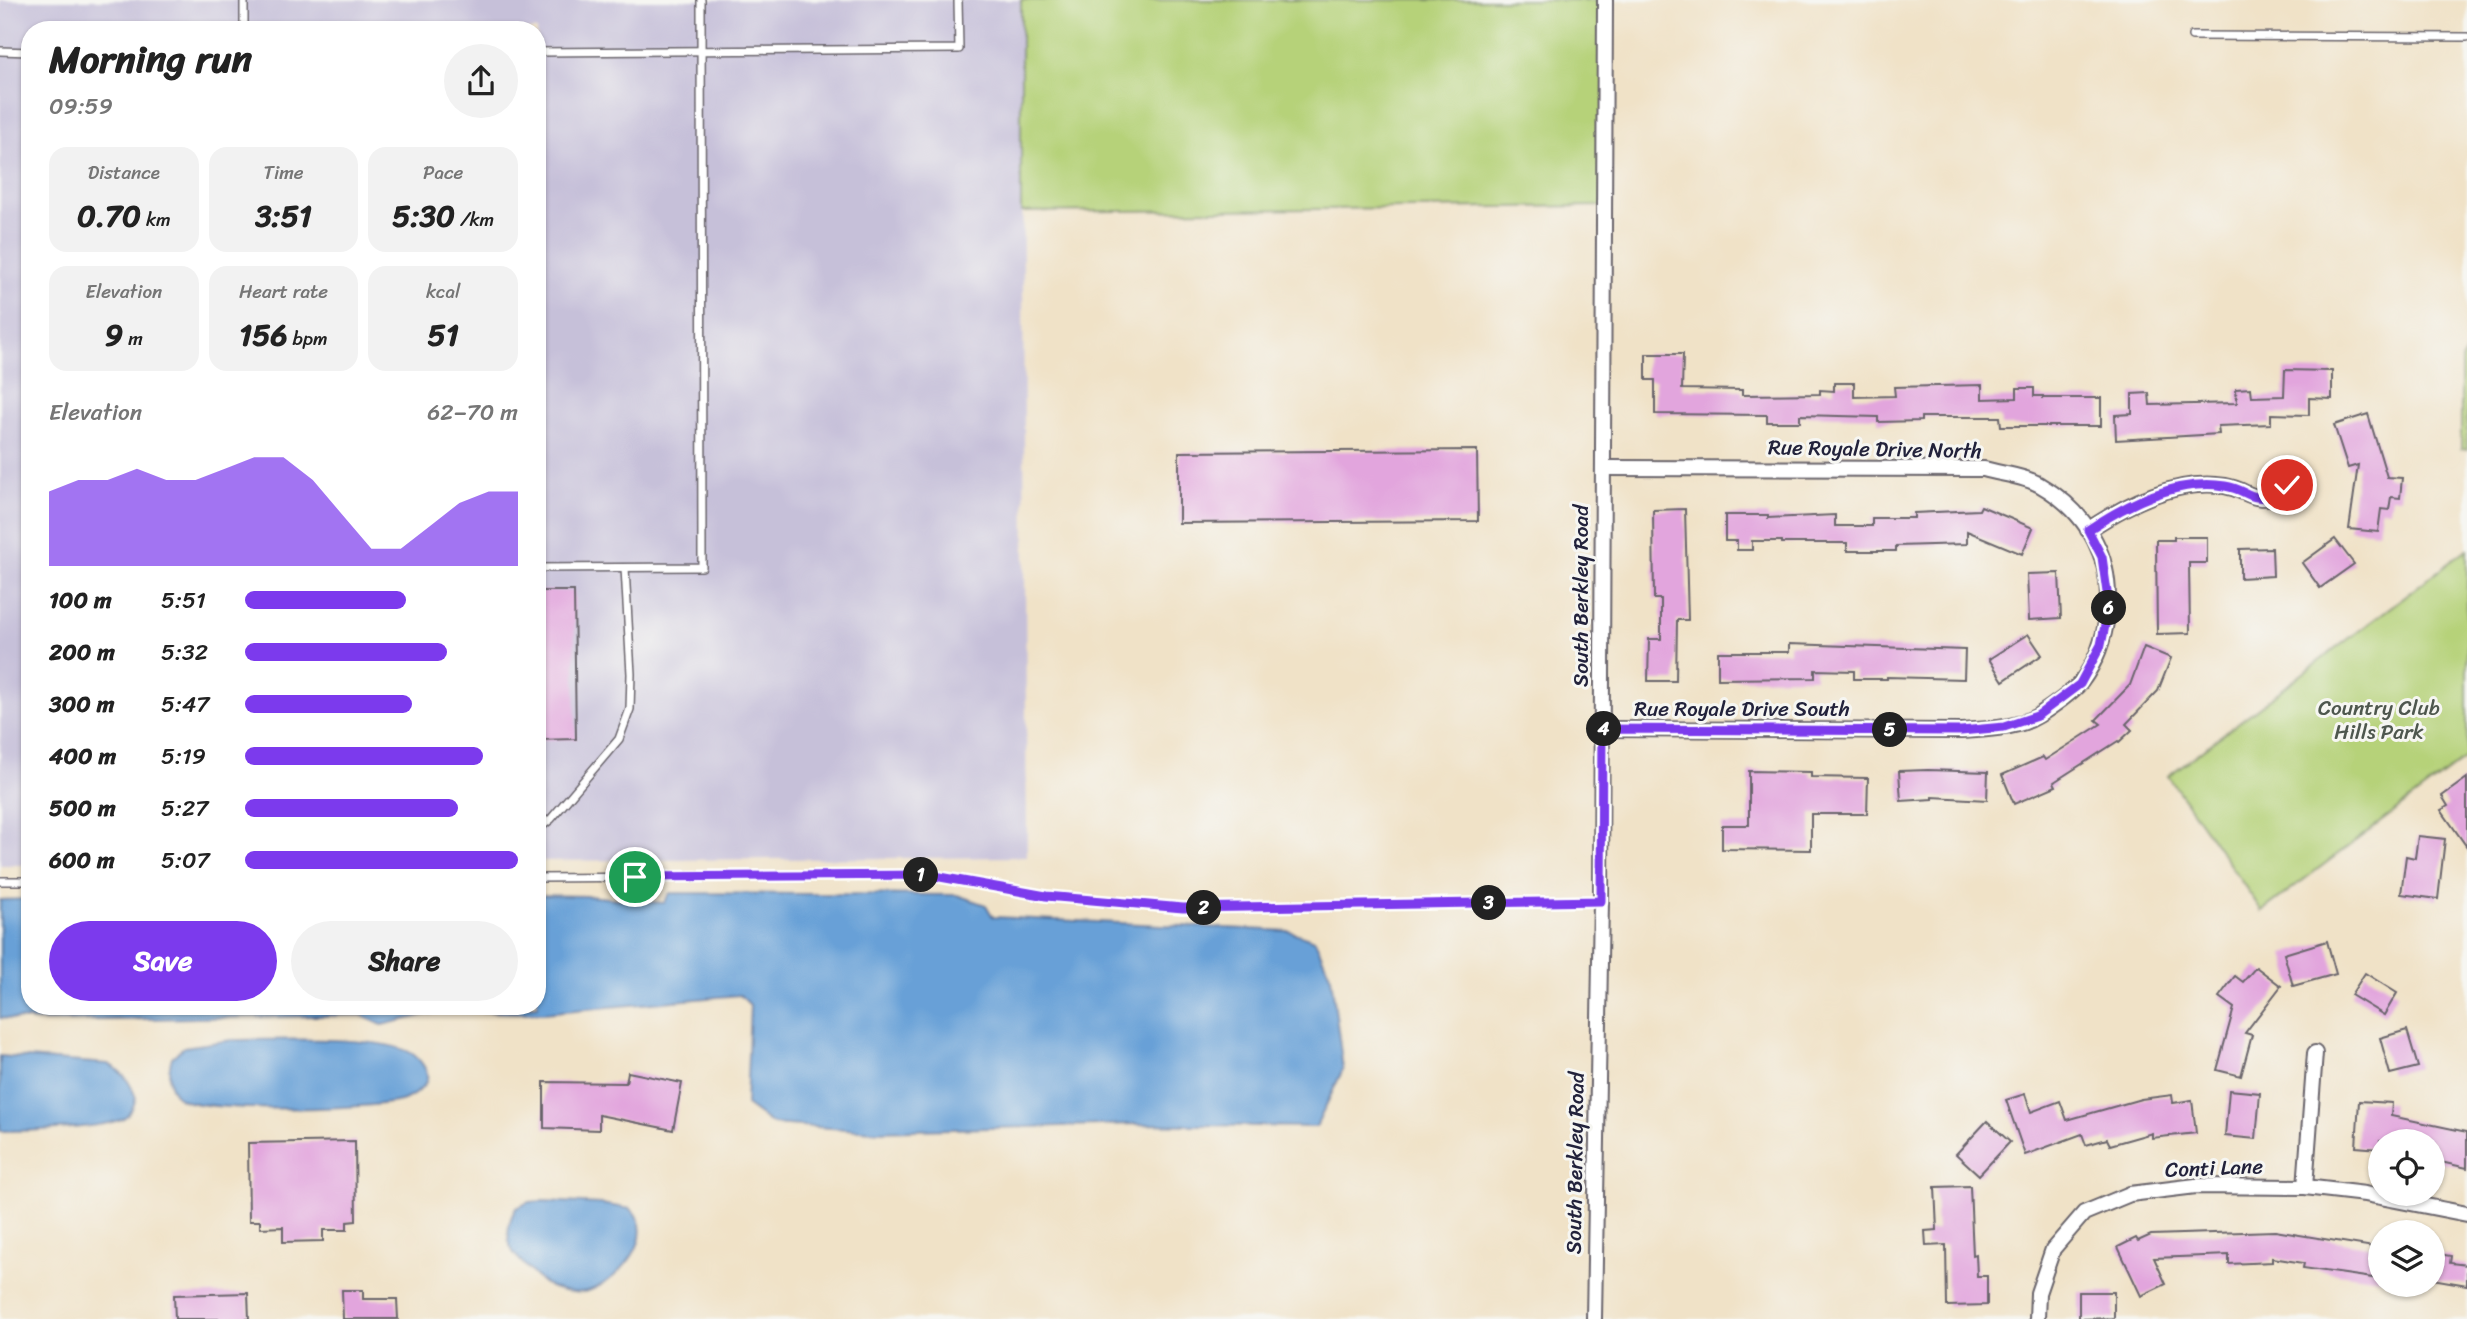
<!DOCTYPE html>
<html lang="en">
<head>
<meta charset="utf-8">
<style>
  :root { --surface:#fff; --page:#f2f2f2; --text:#222; --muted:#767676; --accent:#7c3aed }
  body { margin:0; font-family:Sriracha,sans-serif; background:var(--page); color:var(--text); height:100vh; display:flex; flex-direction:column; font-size:26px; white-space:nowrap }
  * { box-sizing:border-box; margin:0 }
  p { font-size:23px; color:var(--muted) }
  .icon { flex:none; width:38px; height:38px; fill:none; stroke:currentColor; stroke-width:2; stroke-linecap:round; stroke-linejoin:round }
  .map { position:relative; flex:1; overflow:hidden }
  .panel { position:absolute; left:21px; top:21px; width:525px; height:994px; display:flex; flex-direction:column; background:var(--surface); border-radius:28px; box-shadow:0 2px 5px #0004 }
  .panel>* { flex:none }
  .buttons { position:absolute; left:2368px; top:1129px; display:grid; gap:14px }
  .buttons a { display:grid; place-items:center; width:77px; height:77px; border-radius:50%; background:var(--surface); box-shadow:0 2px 5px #0004; font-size:35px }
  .pin { position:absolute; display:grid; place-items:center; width:60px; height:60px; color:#fff; margin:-30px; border:4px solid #fff; border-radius:50%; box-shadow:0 2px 7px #0007 }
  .km { position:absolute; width:35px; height:35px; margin:-18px; border-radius:50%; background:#222; color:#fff; font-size:19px; line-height:35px; text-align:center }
  .round { display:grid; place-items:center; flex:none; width:74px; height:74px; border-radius:37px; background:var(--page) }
  .headline { display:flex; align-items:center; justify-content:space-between; height:119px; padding:0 28px }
  h1 { font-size:38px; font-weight:700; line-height:52px }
  .stats { display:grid; grid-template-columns:repeat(3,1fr); gap:10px; height:119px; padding:7px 28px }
  .stats div { display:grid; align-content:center; border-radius:18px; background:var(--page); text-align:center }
  .stats b { font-size:30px; font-weight:700 }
  .stats small { font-size:19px; font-weight:400 }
  .stats p { font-size:19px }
  .chart { height:196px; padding:14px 28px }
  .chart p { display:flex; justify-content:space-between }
  .chart svg { width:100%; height:126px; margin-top:7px; fill:var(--accent); opacity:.7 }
  .button { display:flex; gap:14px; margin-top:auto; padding:14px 28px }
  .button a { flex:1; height:80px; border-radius:42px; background:var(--accent); color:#fff; font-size:28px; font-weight:700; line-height:80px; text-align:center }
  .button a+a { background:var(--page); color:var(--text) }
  ul { padding:0 28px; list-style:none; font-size:23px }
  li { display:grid; grid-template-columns:112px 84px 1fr; align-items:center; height:52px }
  li i { height:18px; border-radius:9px; background:var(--accent) }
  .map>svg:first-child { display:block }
  .industrial { fill:#c6c0d9 }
  .green { fill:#b6d279; stroke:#6c7a5a; stroke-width:2 }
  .water { fill:#68a0d7; stroke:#456189; stroke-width:2 }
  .building { fill:#e2a5dd }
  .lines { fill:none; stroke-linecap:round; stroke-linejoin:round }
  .service-casing { stroke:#6a656c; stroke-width:10 }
  .minor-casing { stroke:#6a656c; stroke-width:18 }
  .service { stroke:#fff; stroke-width:7 }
  .minor { stroke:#fff; stroke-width:14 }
  .route-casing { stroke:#fff; stroke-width:14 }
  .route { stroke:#7c3aed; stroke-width:9 }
  .labels { text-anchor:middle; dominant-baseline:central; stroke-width:6; stroke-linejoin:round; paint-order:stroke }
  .street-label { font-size:21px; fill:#22223b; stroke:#f6f6f2 }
  .park-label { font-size:21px; fill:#4e574e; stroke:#f6f6f2 }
</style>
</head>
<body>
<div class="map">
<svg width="2467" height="1319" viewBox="0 0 2467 1319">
  <rect width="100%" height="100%" fill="#f6f6f2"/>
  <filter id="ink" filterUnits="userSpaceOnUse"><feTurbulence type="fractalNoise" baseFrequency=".0143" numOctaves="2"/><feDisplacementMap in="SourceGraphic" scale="14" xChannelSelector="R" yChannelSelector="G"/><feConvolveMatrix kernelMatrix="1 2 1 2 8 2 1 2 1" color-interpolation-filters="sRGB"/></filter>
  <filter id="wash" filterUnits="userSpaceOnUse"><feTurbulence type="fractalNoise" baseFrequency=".00686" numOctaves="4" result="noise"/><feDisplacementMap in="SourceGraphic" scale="28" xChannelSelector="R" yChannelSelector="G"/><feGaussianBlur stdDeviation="1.57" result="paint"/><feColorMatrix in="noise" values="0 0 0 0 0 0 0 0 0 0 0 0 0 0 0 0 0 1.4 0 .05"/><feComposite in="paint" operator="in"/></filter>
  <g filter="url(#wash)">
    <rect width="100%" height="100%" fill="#f0e2c7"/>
    <path class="industrial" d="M0,0H1021L1027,857L537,861V30H30V865H0Z"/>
    <g class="green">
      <path d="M1021,0H1605V206L1021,212Z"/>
      <path d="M2467,350V450L2461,449V360Z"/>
      <path d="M2467,549V757L2262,911L2168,776Z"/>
    </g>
    <g class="water">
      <path d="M670,893L957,895L986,905L993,917L1289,931L1315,940L1331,977L1343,1069L1316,1127L1137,1124L875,1131L772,1124L746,1105L750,1005L740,995L543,1013L442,1011L382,1025L361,1015L43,1021L0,1018V900L30,899V1006H537V895L587,896L664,903Z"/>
      <path d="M232,1040C271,1040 381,1035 411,1053C418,1057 429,1070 427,1079C425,1089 412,1096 404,1100C374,1110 207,1113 181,1099C166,1091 168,1071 172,1057L184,1047Z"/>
      <path d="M0,1056L108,1064C124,1072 130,1082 136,1098C134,1105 131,1113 125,1117C109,1129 23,1131 0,1131Z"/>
      <path d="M543,1201L601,1204L631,1209C659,1236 620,1278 593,1289C583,1294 567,1293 556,1289C541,1285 529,1269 518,1258C505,1245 506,1224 516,1208L529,1202Z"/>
    </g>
    <g id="blocks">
      <g class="building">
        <path d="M1646,354H1683L1682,389L1742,390V395L1820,394V390L1834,391V383H1854V397L1895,396L1894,387L1982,385V399L2017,398V388H2034V396H2043V398H2101V426H2001L2000,417H1921V421L1878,422V417L1800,415V422H1767V415L1655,414V380H1646Z"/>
        <path d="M2285,370L2332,371V399L2309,398V415L2271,414V424L2218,426L2219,434L2116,440L2115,415L2132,414V394L2149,393L2150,405L2237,403L2236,389L2251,388L2252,397L2284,396Z"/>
        <path d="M2368,414L2387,477L2402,478L2400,498L2391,497L2389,510L2381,509L2378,532L2349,529L2358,465L2348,468L2334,425Z"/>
        <path d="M1477,450L1478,521L1179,523V452Z"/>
        <path d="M1981,506L2033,528L2022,554L1967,531V544L1896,546V551H1847V543H1782V541H1752V550H1737V541H1725V515H1768V518L1835,515V526H1872V518H1914V513L1979,510Z"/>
        <path d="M1685,509L1688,620H1677L1676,681H1648L1649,639H1661V599H1654L1653,510Z"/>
        <path d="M2174,537H2207V563H2189L2190,633L2157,634L2156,540H2174Z"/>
        <path d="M2335,539L2354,564L2320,588L2302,563Z"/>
        <path d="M2272,548L2273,576L2240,578V549Z"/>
        <path d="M2059,573L2061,618L2029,620L2027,574Z"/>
        <path d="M537,591H574L576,739L537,740Z"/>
        <path d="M2028,634L2042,655L2003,681L1989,659Z"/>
        <path d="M1789,644L1965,650L1964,679L1887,677V679H1854V671L1815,670V678L1718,679V652H1789Z"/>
        <path d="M2144,647L2171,658L2158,691L2126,724L2132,730L2119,742L2118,741L2054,782L2056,786L2014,804L2002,775L2043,757L2045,760L2101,724L2096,720L2130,685Z"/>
        <path d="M1928,770L1988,772L1987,800L1933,797V799L1901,801L1899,771Z"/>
        <path d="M1749,771L1811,772V777L1868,778L1867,814H1811V850L1722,849V825H1749Z"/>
        <path d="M2467,778V847L2441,810L2448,806L2442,796Z"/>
        <path d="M2418,836L2445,839L2438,899L2401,894L2406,856L2415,858Z"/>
        <path d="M2327,941L2336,974L2293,986L2284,954Z"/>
        <path d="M2256,967L2281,986L2245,1033L2252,1035L2241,1076L2217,1070L2234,1008L2219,997L2235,976L2243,982Z"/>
        <path d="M2365,973L2397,993L2384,1015L2351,995Z"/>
        <path d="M2407,1030L2418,1067L2390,1074L2380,1038Z"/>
        <path d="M628,1072L682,1083L673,1130L599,1115V1130L544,1128V1082L626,1083Z"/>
        <path d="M2229,1090L2260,1093L2256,1139L2225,1136Z"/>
        <path d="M2025,1094L2031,1112L2060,1101L2067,1120L2141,1099L2172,1095L2173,1103L2192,1100L2196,1133L2152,1138V1133L2110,1145L2107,1139L2086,1145L2082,1134L2025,1155L2006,1100Z"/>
        <path d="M2359,1101L2392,1103L2391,1116L2467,1132V1168L2432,1160V1141H2380V1149L2356,1147Z"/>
        <path d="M1987,1121L2010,1142L1979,1175L1956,1154Z"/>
        <path d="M355,1141L356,1221L347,1222V1230H323V1241L283,1242V1227L260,1228V1221H249L248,1143Z"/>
        <path d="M1970,1186L1973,1255L1976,1254L1977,1276H1987V1305L1947,1306L1946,1245L1926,1246L1925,1231L1937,1230L1935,1187Z"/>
        <path d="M2275,1231L2380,1248V1279L2303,1268L2304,1263L2272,1258V1262L2229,1264V1255L2154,1258L2166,1284L2141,1296L2118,1247L2136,1238L2138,1241L2151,1235Z"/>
        <path d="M2432,1253L2451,1256L2450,1263L2467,1265V1285L2432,1279Z"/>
        <path d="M342,1290H363V1299H397L398,1319H343Z"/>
        <path d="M2079,1292H2114V1318L2079,1319Z"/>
        <path d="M248,1293L249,1319H175L174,1295Z"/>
      </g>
    </g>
  </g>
  <g filter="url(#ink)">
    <use href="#blocks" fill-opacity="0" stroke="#6a656c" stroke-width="2"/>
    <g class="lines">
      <defs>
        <g id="service">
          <path d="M244,0V30"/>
          <path d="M2192,36L2467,37"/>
          <path d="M0,51L30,52"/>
          <path d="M537,52L959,49L958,0"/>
          <path d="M537,568L702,567L701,0"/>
          <path d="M537,830L551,819L619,739L630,709L631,674L625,568"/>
          <path d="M537,878L929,875L1046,896L1183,908L1601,901"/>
          <path d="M0,881H30"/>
        </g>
        <g id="minor">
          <path d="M2088,530C2127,504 2177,478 2225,486C2249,490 2247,501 2277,497L2286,485"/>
          <path d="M1602,729L1961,731C1987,729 2017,729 2039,715C2050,708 2073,692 2081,682C2110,644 2117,584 2095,541C2083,517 2063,498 2040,485C2025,476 2001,474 1984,469L1603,468"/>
          <path d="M2305,1187L2315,1053"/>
          <path d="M1594,1319L1601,901L1605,0"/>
          <path d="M2037,1319L2038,1293L2053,1249L2084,1213L2130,1194L2196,1186L2305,1187L2365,1194L2467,1214"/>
        </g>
      </defs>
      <use href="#service" class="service-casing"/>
      <use href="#minor" class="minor-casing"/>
      <use href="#service" class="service"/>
      <use href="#minor" class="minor"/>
    </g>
  </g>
  <g class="lines" filter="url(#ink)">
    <defs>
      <path id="route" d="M635,877L929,875L1046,896L1183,908L1601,901L1602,729L1961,731L2004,727L2037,716L2080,684L2101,645L2109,606L2102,557L2088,530C2127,504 2177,478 2225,486C2249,490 2247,501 2277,497L2287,485"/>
    </defs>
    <use href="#route" class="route-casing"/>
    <use href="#route" class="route"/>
  </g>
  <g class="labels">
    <g class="street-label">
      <text transform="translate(1875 449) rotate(1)">Rue Royale Drive North</text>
      <text transform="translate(1581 596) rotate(-90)">South Berkley Road</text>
      <text x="1742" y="709">Rue Royale Drive South</text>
      <text transform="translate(1575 1163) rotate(-89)">South Berkley Road</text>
      <text transform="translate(2214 1168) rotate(-2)">Conti Lane</text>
    </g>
    <g class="park-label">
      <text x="2379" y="708">Country Club<tspan x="2379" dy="24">Hills Park</tspan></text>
    </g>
  </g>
</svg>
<div class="buttons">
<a><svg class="icon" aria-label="locate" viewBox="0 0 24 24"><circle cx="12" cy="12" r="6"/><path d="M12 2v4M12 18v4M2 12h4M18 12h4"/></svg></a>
<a><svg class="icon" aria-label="layers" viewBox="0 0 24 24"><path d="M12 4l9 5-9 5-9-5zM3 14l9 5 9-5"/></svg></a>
</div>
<div class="pin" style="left:635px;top:877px;background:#1e9e55"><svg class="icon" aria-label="arrive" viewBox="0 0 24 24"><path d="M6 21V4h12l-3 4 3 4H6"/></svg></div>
<div class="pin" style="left:2287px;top:485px;background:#d93025"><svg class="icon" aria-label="check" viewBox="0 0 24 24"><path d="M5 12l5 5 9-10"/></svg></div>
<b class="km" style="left:921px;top:875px">1</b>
<b class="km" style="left:1204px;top:908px">2</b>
<b class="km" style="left:1489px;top:903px">3</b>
<b class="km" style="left:1604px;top:729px">4</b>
<b class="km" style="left:1890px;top:730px">5</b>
<b class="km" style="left:2109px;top:608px">6</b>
<section class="panel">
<div class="headline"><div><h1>Morning run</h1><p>09:59</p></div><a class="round"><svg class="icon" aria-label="share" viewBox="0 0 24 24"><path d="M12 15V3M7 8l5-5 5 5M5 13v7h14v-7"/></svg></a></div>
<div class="stats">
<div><p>Distance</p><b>0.70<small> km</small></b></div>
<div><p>Time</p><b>3:51</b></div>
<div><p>Pace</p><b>5:30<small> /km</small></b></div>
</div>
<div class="stats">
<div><p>Elevation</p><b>9<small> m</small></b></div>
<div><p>Heart rate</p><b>156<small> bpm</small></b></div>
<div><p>kcal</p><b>51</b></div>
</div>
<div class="chart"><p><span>Elevation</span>62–70 m</p>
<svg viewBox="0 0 160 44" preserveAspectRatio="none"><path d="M0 44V18L10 14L20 14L30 10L40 14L50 14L60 10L70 6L80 6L90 14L100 26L110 38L120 38L130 30L140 22L150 18L160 18V44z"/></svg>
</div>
<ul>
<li><b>100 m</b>5:51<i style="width:59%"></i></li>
<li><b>200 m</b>5:32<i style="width:74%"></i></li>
<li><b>300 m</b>5:47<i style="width:61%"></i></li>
<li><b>400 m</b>5:19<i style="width:87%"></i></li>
<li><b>500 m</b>5:27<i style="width:78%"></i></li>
<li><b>600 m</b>5:07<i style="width:100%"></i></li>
</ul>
<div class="button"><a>Save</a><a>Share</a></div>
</section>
</div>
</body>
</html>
